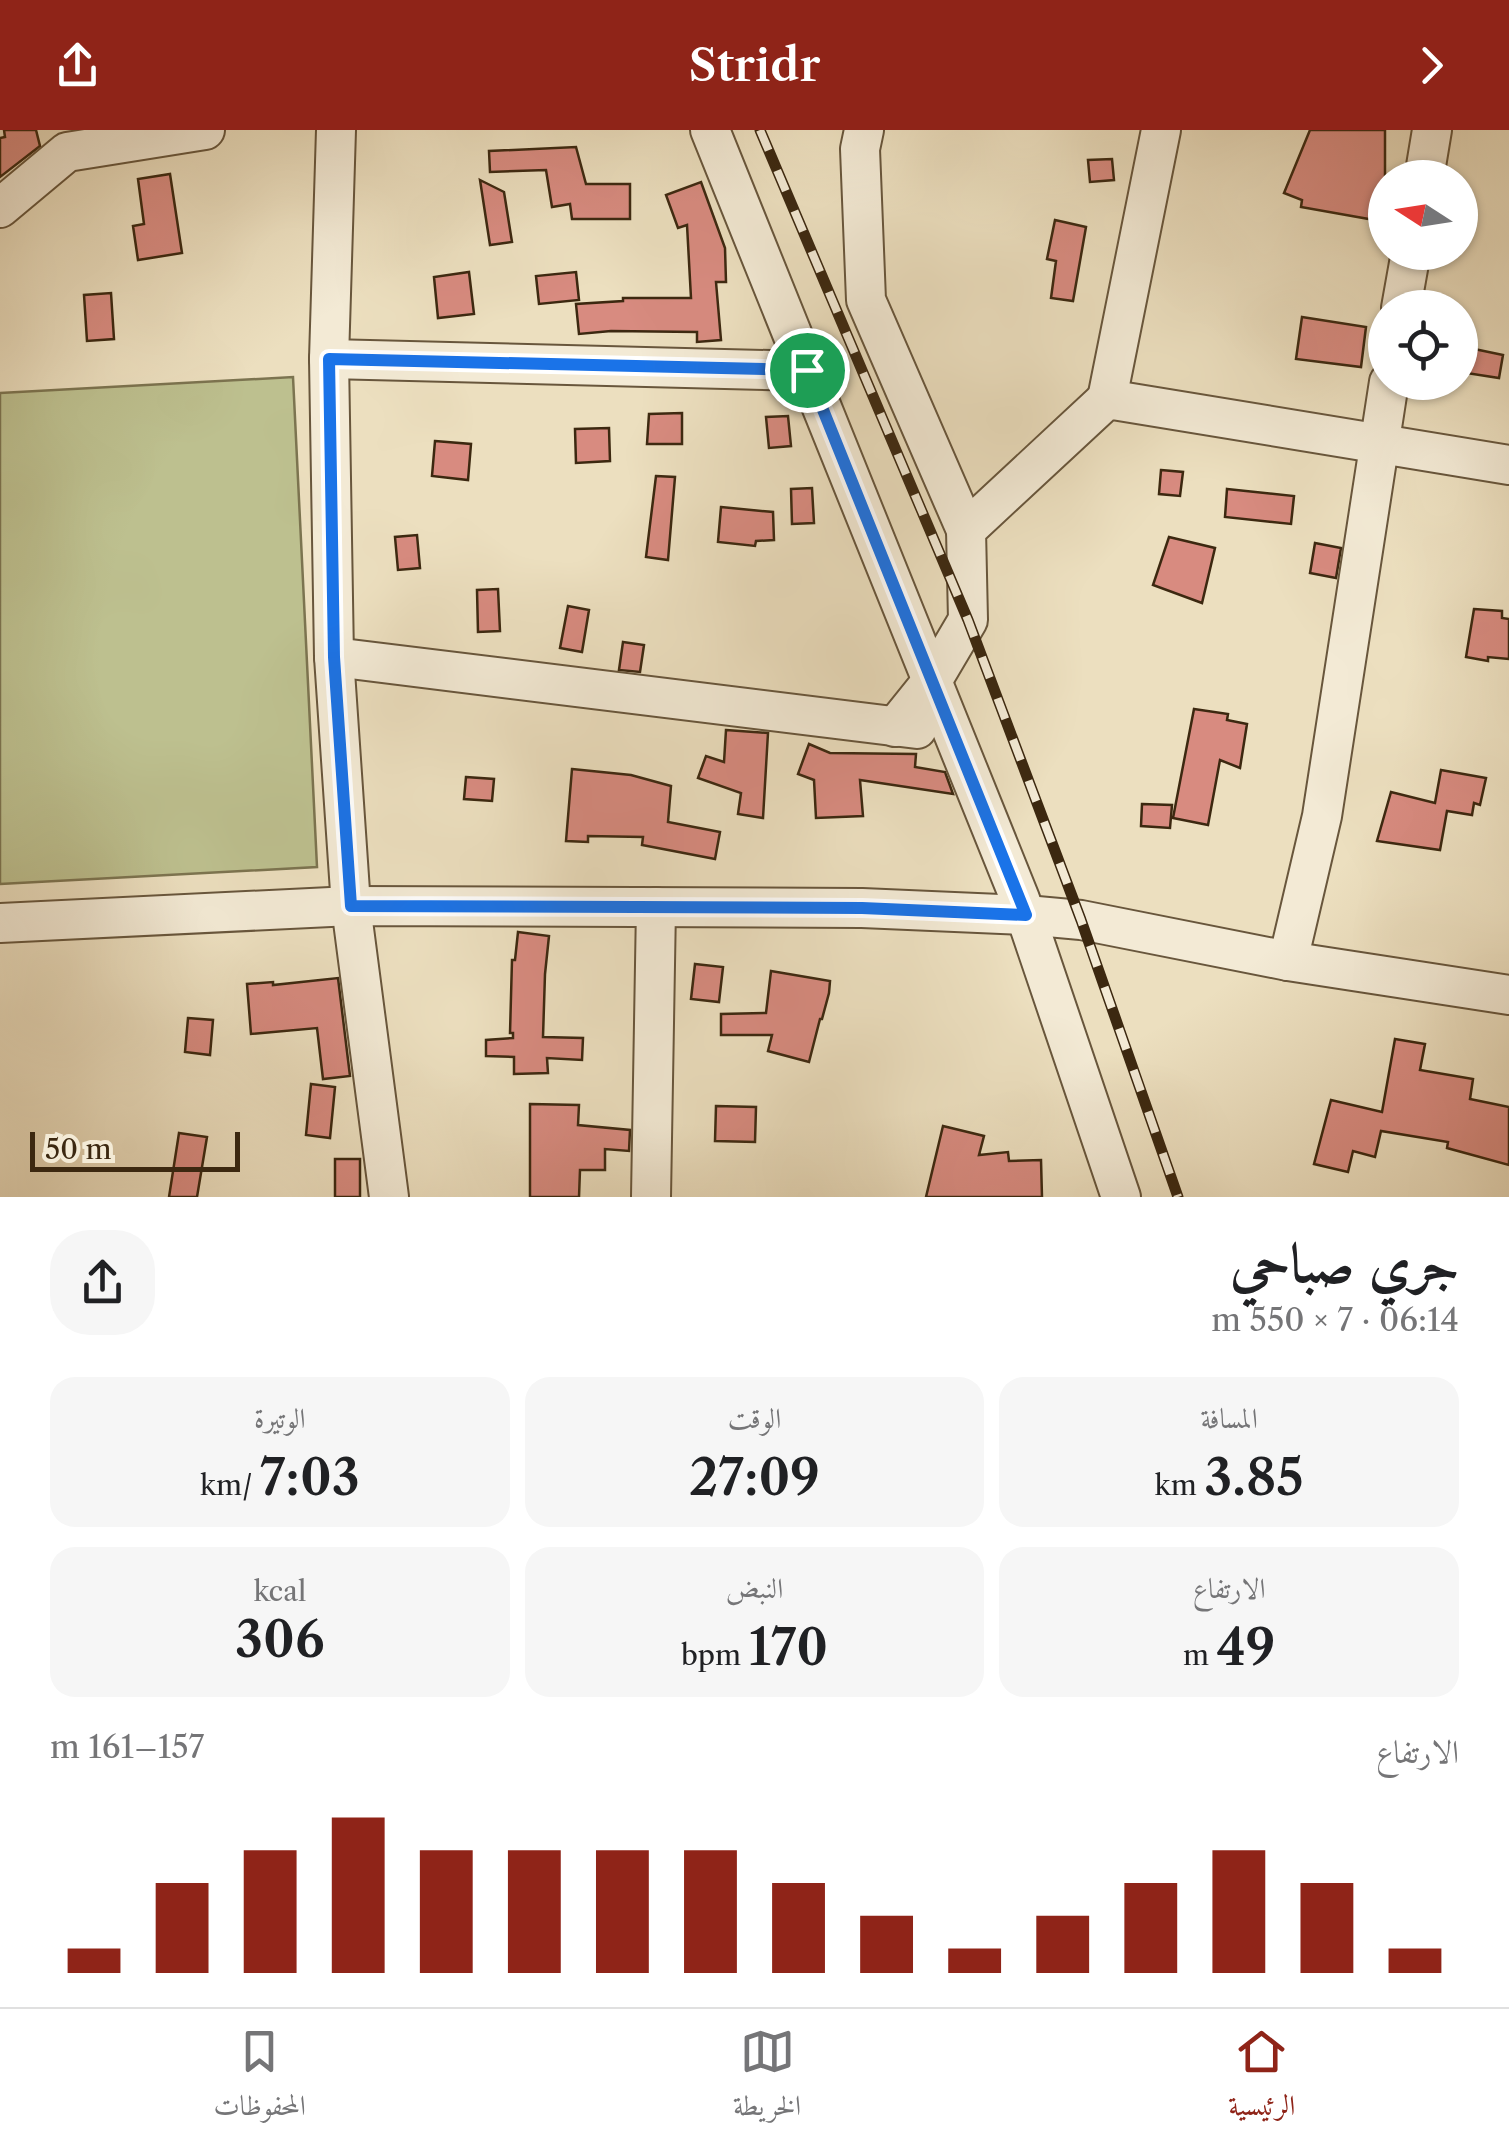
<!DOCTYPE html>
<html lang="ar">
<head>
<meta charset="utf-8">
<style>
  :root { --surface:#fff; --page:#f6f6f6; --text:#202124; --muted:#757577; --line:#e0e0e0; --accent:#8f2418 }
  body { margin:0; font-family:"Libre Caslon Text",Amiri,serif; background:var(--page); color:var(--text); direction:rtl; height:100vh; display:flex; flex-direction:column; font-size:38px; white-space:nowrap }
  * { box-sizing:border-box; margin:0 }
  p { font-size:32px; color:var(--muted) }
  .icon { flex:none; width:55px; height:55px; fill:none; stroke:currentColor; stroke-width:2; stroke-linecap:round; stroke-linejoin:round }
  .map { position:relative; height:1067px; overflow:hidden; direction:ltr }
  .sheet { display:flex; flex-direction:column; background:var(--surface); flex:1 }
  .sheet>* { flex:none }
  .needle { width:65px; rotate:282deg }
  .buttons { position:absolute; left:1368px; top:30px; display:grid; gap:20px }
  .buttons a { display:grid; place-items:center; width:110px; height:110px; border-radius:50%; background:var(--surface); box-shadow:0 2px 8px #0004; font-size:50px }
  .scale { position:absolute; left:30px; bottom:25px; width:210px; box-sizing:border-box; padding-left:10px; border:5px solid #3c2810; border-top:0; font-size:28px; line-height:35px; white-space:nowrap; color:#3c2810; -webkit-text-stroke:8px #f3ead5; paint-order:stroke }
  .pin { position:absolute; display:grid; place-items:center; width:85px; height:85px; color:#fff; margin:-42px; border:5px solid #fff; border-radius:50%; box-shadow:0 2px 10px #0007 }
  .round { display:grid; place-items:center; flex:none; width:105px; height:105px; border-radius:40px; background:var(--page) }
  .head { display:flex; align-items:center; justify-content:space-between; height:170px; padding:0 50px }
  h1 { font-size:55px; font-weight:600; line-height:75px }
  .metrics { display:grid; grid-template-columns:repeat(3,1fr); gap:15px; height:170px; padding:10px 50px }
  .metrics div { display:grid; align-content:center; border-radius:25px; background:var(--page); text-align:center }
  .metrics b { font-size:50px; font-weight:600 }
  .metrics small { font-size:28px; font-weight:400 }
  .metrics p { font-size:28px }
  .chart { height:280px; padding:20px 50px }
  .chart p { display:flex; justify-content:space-between }
  .chart svg { width:100%; height:180px; margin-top:10px; stroke:var(--accent); stroke-width:6 }
  header { display:flex; justify-content:space-between; align-items:center; height:130px; padding:0 50px; background:var(--accent); color:#fff; font-size:45px; font-weight:600 }
  .tab-bar { display:flex; justify-content:space-around; align-items:center; height:140px; border-top:2px solid var(--line); background:var(--surface); font-size:28px; color:var(--muted) }
  .tab-bar a { display:grid; justify-items:center; gap:5px }
  .tab-bar .selected { color:var(--accent) }
  .map>svg:first-child { display:block }
  .green { fill:#bdc08f; stroke:#7c7450; stroke-width:2.5 }
  .building { fill:#d88b80; stroke:#3c2810; stroke-width:2.5 }
  .lines { fill:none; stroke-linecap:round; stroke-linejoin:round }
  .minor-casing { stroke:#68563c; stroke-width:42 }
  .minor { stroke:#f3ead5; stroke-width:38 }
  .rail-casing { stroke:#3c2810; stroke-width:11 }
  .rail { stroke:#f3ead5; stroke-width:8; stroke-dasharray:22; stroke-linecap:butt }
  .route-casing { stroke:#fff; stroke-width:20 }
  .route { stroke:#1a73e8; stroke-width:12 }
</style>
</head>
<body>
<header><svg class="icon" aria-label="forward" viewBox="0 0 24 24"><path d="M9 5l7 7-7 7"/></svg>Stridr<svg class="icon" aria-label="share" viewBox="0 0 24 24"><path d="M12 15V3M7 8l5-5 5 5M5 13v7h14v-7"/></svg></header>
<div class="map">
<svg width="1509" height="1067" viewBox="0 0 1509 1067">
  <rect width="100%" height="100%" fill="#ecdfbf"/>
  <filter id="stains"><feTurbulence type="fractalNoise" baseFrequency=".002" numOctaves="4"/><feColorMatrix values="0 0 0 0 .2 0 0 0 0 .09 0 0 0 0 .02 0 0 0 .5 -.17"/></filter>
  <radialGradient id="worn" r=".72"><stop offset=".6" stop-color="#630" stop-opacity="0"/><stop offset="1" stop-color="#630" stop-opacity=".3"/></radialGradient>
  <path class="green" d="M293,247L317,737L0,754V263Z"/>
  <g class="building">
    <path d="M4,0H36L40,16L0,47V8L5,7Z"/>
    <path d="M1310,0H1385V86H1381L1380,91L1301,77L1302,70L1284,63Z"/>
    <path d="M576,17L586,54H630V89H572L570,74L552,77L546,40L490,42L489,21Z"/>
    <path d="M1112,29L1114,50L1090,52L1088,30Z"/>
    <path d="M170,44L182,123L138,130L133,96L144,94L138,49Z"/>
    <path d="M480,50L504,62L512,112L490,115Z"/>
    <path d="M701,52L725,118L726,152H716L721,210L697,212V202L611,201L579,204L576,174L623,171V168H691L687,95L678,98L666,65Z"/>
    <path d="M1055,90L1086,97L1073,171L1051,168L1056,131L1047,129Z"/>
    <path d="M469,142L474,184L438,188L434,147Z"/>
    <path d="M576,142L579,170L539,174L536,146Z"/>
    <path d="M111,163L114,209L87,211L84,165Z"/>
    <path d="M1302,187L1366,197L1361,237L1296,229Z"/>
    <path d="M1460,216L1503,225L1499,248L1460,242Z"/>
    <path d="M682,283V314H647L649,284Z"/>
    <path d="M788,286L791,316L769,318L766,287Z"/>
    <path d="M609,298L610,331L576,333L575,299Z"/>
    <path d="M435,311L471,314L468,350L432,346Z"/>
    <path d="M1161,340L1183,342L1180,366L1159,364Z"/>
    <path d="M656,346L675,347L668,430L646,427Z"/>
    <path d="M812,358L814,393L792,394L791,359Z"/>
    <path d="M1227,359L1294,366L1291,394L1225,387Z"/>
    <path d="M721,377L773,382L774,410L756,411L755,416L718,412Z"/>
    <path d="M417,405L420,438L398,440L395,407Z"/>
    <path d="M1169,407L1215,418L1202,473L1153,455Z"/>
    <path d="M1315,413L1341,418L1336,448L1310,443Z"/>
    <path d="M498,459L500,501L478,502L477,460Z"/>
    <path d="M568,476L589,480L582,522L560,518Z"/>
    <path d="M1474,479L1502,481V488L1509,489V529L1488,527V531L1466,527Z"/>
    <path d="M623,512L644,515L640,542L619,540Z"/>
    <path d="M1194,579L1228,584L1227,590L1247,594L1240,638L1220,630L1208,695L1173,688Z"/>
    <path d="M726,600L768,603L763,688L738,684L741,663L698,648L706,626L724,632Z"/>
    <path d="M809,614L830,623L916,624L915,637L945,642L953,664L860,650L863,686L816,688L814,650L798,644Z"/>
    <path d="M572,639L631,645L671,656L668,692L720,702L715,729L642,715L643,707L588,706V712L566,711Z"/>
    <path d="M1441,640L1486,648L1480,675L1474,673L1472,685L1447,681L1440,720L1377,711L1391,662L1435,673Z"/>
    <path d="M466,647L494,649L492,671L464,669Z"/>
    <path d="M1142,674L1172,675L1170,698L1141,696Z"/>
    <path d="M518,802L549,806L545,844L543,907L583,908L582,930L547,928L548,943L514,944V927L486,926V910L513,908V903H510L512,830H515Z"/>
    <path d="M695,834L723,837L719,872L691,869Z"/>
    <path d="M771,841L830,851L829,863L822,889H820L809,932L768,921L772,905H721V884L766,883Z"/>
    <path d="M338,848L350,946L323,949L317,898L251,904L247,854L273,852V855Z"/>
    <path d="M188,888L213,890L210,925L185,922Z"/>
    <path d="M1395,909L1425,914L1420,940L1473,949L1470,969L1509,977V1035L1447,1018L1448,1012L1381,1001L1375,1027L1353,1021L1348,1042L1314,1034L1331,970L1382,982Z"/>
    <path d="M311,954L335,957L330,1008L306,1005Z"/>
    <path d="M530,974L579,975L578,995L630,1000L629,1021L605,1019V1040H580L579,1067H530Z"/>
    <path d="M716,976L756,977L755,1012L715,1011Z"/>
    <path d="M943,996L984,1006L979,1025L1008,1022L1009,1031L1041,1030L1042,1067H926Z"/>
    <path d="M179,1003L207,1007L197,1067H169Z"/>
    <rect x="335" y="1029" width="25" height="38"/>
  </g>
  <g class="lines">
    <defs>
      <g id="minor">
        <path d="M336,0L329,229L334,527L351,776L389,1067"/>
        <path d="M710,0L1020,769L1121,1067"/>
        <path d="M864,0L860,19L866,170L966,400"/>
        <path d="M1424,48L1432,0"/>
        <path d="M0,78L67,22L205,0"/>
        <path d="M1401,178L1411,122"/>
        <path d="M329,229L807,241"/>
        <path d="M1107,269L1161,0"/>
        <path d="M334,527L917,599"/>
        <path d="M895,597L932,551L968,490L966,400L1107,269L1509,335"/>
        <path d="M0,793L351,776L862,778L1026,785L1081,790L1288,831L1509,865"/>
        <path d="M1288,831L1322,686L1389,252"/>
        <path d="M651,1067L656,777"/>
      </g>
    </defs>
    <use href="#minor" class="minor-casing"/>
    <use href="#minor" class="minor"/>
    <defs>
      <path id="rail" d="M760,0L968,490L1081,790L1178,1067"/>
    </defs>
    <use href="#rail" class="rail-casing"/>
    <use href="#rail" class="rail"/>
  </g>
  <g class="lines">
    <defs>
      <path id="route" d="M329,229L807,240L1026,785L862,778L351,776L334,527Z"/>
    </defs>
    <use href="#route" class="route-casing"/>
    <use href="#route" class="route"/>
  </g>
  <rect width="100%" height="100%" filter="url(#stains)"/>
  <rect width="100%" height="100%" fill="url(#worn)"/>
</svg>
<div class="buttons">
<a><svg class="needle" viewBox="-14 -14 28 28"><path d="M0-13l5 13h-10z" fill="#e53935"/><path d="M0 13l5-13h-10z" fill="#757577"/></svg></a>
<a><svg class="icon" aria-label="locate" viewBox="0 0 24 24"><circle cx="12" cy="12" r="6"/><path d="M12 2v4M12 18v4M2 12h4M18 12h4"/></svg></a>
</div>
<div class="scale">50 m</div>
<div class="pin" style="left:807px;top:240px;background:#1e9e55"><svg class="icon" aria-label="arrive" viewBox="0 0 24 24"><path d="M6 21V4h12l-3 4 3 4H6"/></svg></div>
</div>
<section class="sheet">
<div class="head"><div><h1>جري صباحي</h1><p>06:14 · 7 × 550 m</p></div><a class="round"><svg class="icon" aria-label="share" viewBox="0 0 24 24"><path d="M12 15V3M7 8l5-5 5 5M5 13v7h14v-7"/></svg></a></div>
<div class="metrics">
<div><p>المسافة</p><b>3.85<small> km</small></b></div>
<div><p>الوقت</p><b>27:09</b></div>
<div><p>الوتيرة</p><b>7:03<small> /km</small></b></div>
</div>
<div class="metrics">
<div><p>الارتفاع</p><b>49<small> m</small></b></div>
<div><p>النبض</p><b>170<small> bpm</small></b></div>
<div><p>kcal</p><b>306</b></div>
</div>
<div class="chart"><p><span>الارتفاع</span>157–161 m</p>
<svg viewBox="0 0 160 44" preserveAspectRatio="none"><path d="M5 44V38M15 44V22M25 44V14M35 44V6M45 44V14M55 44V14M65 44V14M75 44V14M85 44V22M95 44V30M105 44V38M115 44V30M125 44V22M135 44V14M145 44V22M155 44V38"/></svg>
</div>
</section>
<nav class="tab-bar">
<a class="selected"><svg class="icon" aria-label="home" viewBox="0 0 24 24"><path d="M3 11l9-7 9 7M6 9v11h12V9"/></svg>الرئيسية</a>
<a><svg class="icon" aria-label="map" viewBox="0 0 24 24"><path d="M3 6l6-2 6 2 6-2v14l-6 2-6-2-6 2zM9 4v14M15 6v14"/></svg>الخريطة</a>
<a><svg class="icon" aria-label="saved" viewBox="0 0 24 24"><path d="M7 4h10v16l-5-4-5 4z"/></svg>المحفوظات</a>
</nav>
</body>
</html>
